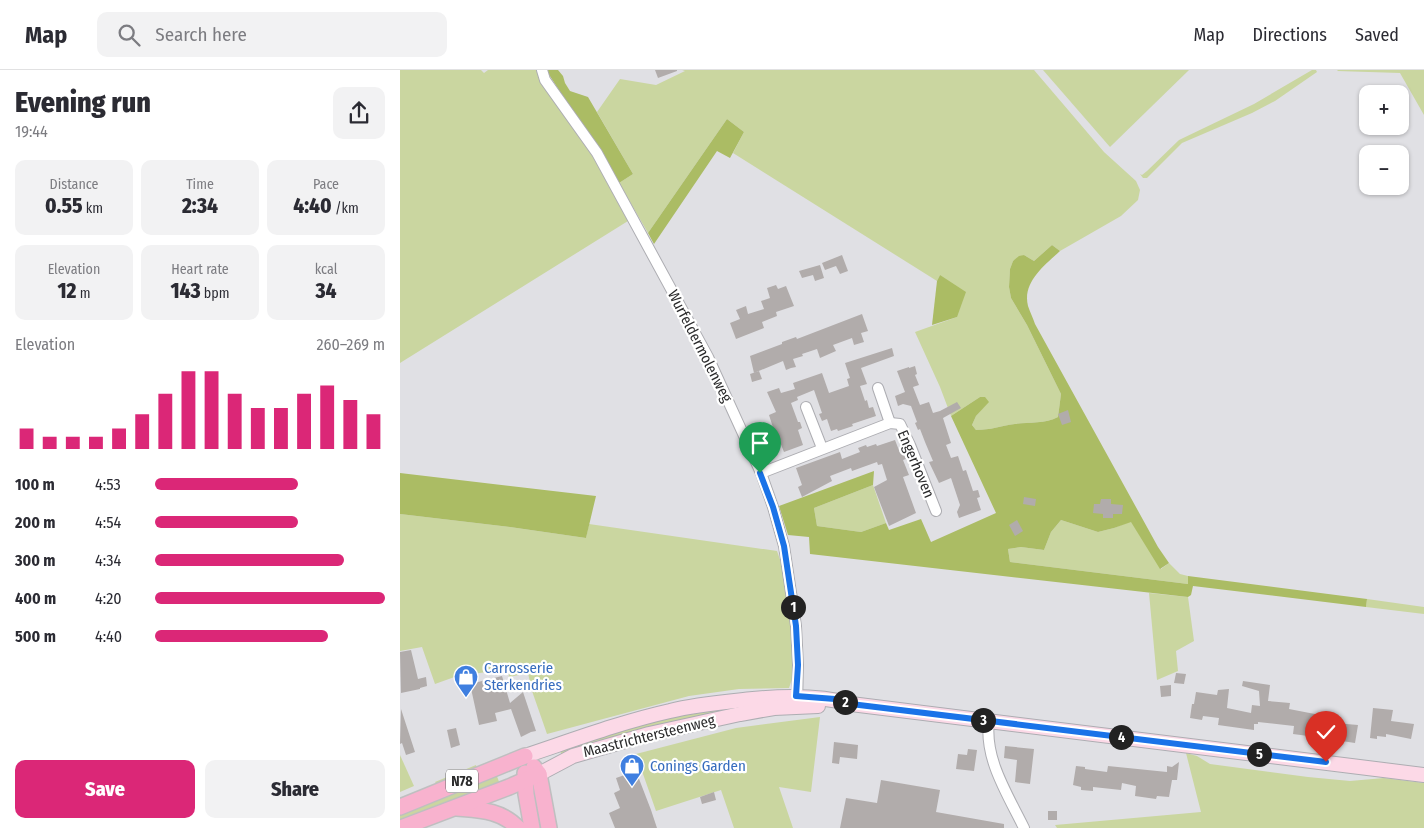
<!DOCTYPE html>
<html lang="en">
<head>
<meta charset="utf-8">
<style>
  :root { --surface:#fff; --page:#f2f2f3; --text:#2b2b33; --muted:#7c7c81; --line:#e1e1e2; --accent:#db2777 }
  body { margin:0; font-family:"Fira Sans Condensed",sans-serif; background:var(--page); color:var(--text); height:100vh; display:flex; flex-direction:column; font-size:19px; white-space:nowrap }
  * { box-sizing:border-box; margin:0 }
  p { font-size:16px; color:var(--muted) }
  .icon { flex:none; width:28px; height:28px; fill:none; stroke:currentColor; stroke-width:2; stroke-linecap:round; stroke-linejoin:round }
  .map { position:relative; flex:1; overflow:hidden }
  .sheet { display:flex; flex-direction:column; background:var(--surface); width:400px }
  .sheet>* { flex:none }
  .fabs { position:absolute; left:959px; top:15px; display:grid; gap:10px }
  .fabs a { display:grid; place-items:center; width:50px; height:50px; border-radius:10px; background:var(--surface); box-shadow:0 1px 4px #0004; font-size:25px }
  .pin { position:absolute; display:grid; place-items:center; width:42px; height:42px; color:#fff; margin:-51px -21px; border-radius:50% 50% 50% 0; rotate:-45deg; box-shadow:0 0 5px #0007 }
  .pin .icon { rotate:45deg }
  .km { position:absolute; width:25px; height:25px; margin:-12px; border-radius:50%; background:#222; color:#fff; font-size:14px; line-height:25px; text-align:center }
  .round { display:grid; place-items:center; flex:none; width:52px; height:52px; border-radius:10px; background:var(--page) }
  .headline { display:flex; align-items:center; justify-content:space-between; height:85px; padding:0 15px }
  h1 { font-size:28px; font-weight:800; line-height:38px }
  .figures { display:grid; grid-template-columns:repeat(3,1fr); gap:8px; height:85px; padding:5px 15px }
  .figures div { display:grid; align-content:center; border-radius:10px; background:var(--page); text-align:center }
  .figures b { font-size:21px; font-weight:800 }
  .figures small { font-size:14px; font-weight:400 }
  .figures p { font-size:14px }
  .chart { height:140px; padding:10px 15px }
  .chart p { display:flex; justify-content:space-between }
  .chart svg { width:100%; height:90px; margin-top:5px; stroke:var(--accent); stroke-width:6 }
  .action { display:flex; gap:10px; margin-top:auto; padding:10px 15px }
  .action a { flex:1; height:58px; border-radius:10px; background:var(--accent); color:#fff; font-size:20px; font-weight:800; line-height:58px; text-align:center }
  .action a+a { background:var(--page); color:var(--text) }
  ul { padding:0 15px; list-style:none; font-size:16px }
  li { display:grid; grid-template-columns:80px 60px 1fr; align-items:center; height:38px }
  li i { height:12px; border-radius:6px; background:var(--accent) }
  header { display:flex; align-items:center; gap:30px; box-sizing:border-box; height:70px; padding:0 25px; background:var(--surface); border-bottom:1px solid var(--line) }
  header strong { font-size:24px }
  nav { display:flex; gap:28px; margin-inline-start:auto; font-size:18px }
  .search { width:350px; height:45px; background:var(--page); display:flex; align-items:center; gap:12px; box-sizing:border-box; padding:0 18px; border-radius:10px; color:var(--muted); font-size:19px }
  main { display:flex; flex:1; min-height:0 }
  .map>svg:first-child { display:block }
  .green { fill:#cad6a0 }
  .forest { fill:#abbc64 }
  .building { fill:#b1acab }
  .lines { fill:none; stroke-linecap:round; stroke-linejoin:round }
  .minor-casing { stroke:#adadb2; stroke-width:12 }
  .secondary-casing { stroke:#adadb2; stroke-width:16 }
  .primary-casing { stroke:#bfbfc0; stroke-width:18 }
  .minor { stroke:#fff; stroke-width:10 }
  .secondary { stroke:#fcd9e7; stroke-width:14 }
  .primary { stroke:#f8b2ce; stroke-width:15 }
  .route-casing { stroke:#fff; stroke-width:10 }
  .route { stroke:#1a73e8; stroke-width:6 }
  .labels { text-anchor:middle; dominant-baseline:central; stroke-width:4.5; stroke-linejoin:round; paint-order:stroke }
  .shield { fill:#fff; stroke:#6b6b6b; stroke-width:1 }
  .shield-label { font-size:14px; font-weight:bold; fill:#2b2b2c }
  .street-label { font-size:15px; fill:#2b2b2c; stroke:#fff }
  .shop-label { font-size:15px; fill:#366cbe; stroke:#fff; text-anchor:start }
</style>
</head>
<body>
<header>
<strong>Map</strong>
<div class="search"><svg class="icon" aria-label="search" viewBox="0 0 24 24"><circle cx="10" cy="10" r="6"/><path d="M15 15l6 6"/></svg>Search here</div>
<nav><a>Map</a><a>Directions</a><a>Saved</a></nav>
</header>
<main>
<section class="sheet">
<div class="headline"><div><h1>Evening run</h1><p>19:44</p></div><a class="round"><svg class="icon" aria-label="share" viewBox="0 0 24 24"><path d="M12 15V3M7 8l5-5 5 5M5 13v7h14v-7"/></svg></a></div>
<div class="figures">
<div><p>Distance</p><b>0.55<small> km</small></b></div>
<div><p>Time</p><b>2:34</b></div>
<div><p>Pace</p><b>4:40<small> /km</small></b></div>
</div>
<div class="figures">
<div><p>Elevation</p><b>12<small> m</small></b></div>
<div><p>Heart rate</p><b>143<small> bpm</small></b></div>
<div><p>kcal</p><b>34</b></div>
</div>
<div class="chart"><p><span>Elevation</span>260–269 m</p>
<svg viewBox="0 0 160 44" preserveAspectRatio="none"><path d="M5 44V34M15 44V38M25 44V38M35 44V38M45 44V34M55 44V27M65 44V17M75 44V6M85 44V6M95 44V17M105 44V24M115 44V24M125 44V17M135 44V13M145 44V20M155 44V27"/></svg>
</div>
<ul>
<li><b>100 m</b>4:53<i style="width:62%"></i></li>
<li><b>200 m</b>4:54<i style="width:62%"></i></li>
<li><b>300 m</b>4:34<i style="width:82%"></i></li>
<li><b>400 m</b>4:20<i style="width:100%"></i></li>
<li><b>500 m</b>4:40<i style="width:75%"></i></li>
</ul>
<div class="action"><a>Save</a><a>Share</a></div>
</section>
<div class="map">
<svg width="1024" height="758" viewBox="0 0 1024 758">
  <rect width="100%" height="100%" fill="#e0e0e4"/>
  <g class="green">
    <path d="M0,0H81L84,3L88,0H136L146,19L195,90L228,151L0,293Z"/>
    <path d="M282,0H634L704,82L736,111L740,120L738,130L721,146L660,181L652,175L634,191L624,185L613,191L610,199L609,217L611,228L627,255L661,324L658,347C645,354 629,352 615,354C600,356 591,360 576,360L572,355L576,346L588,332L580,327L551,346L540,317L515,262L557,247L540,205L537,211L333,83L344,62L327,49L248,163L219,113L233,104L197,42L220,9L256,15L285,1Z"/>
    <path d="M643,0H789L710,77Z"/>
    <path d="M912,0H916L917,2L875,31L852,43L782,73L747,108H743L740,104L742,105L747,101L779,70L854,34Z"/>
    <path d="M938,0H1024V45L1000,3L937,1Z"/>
    <path d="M473,415L486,453L461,462L417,456L414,438Z"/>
    <path d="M0,444L110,457L186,468L189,454L377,481L385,504L391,554L393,606L389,618L339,619L289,626L147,664L132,621L128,603L109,607L108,600L60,605L35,614L22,577L0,581Z"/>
    <path d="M661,450L698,462L714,458L731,451L761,499L769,493L780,504L788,506V514L610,492L608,479L621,477L644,480L651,462Z"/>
    <path d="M749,523L788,527L794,571L776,581L778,601L757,610Z"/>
    <path d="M967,529L1024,537V544L966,537Z"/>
    <path d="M318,635L320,644L162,687L160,680L239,655Z"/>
    <path d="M420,647L411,722L379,717L393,758H334L321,720L256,741L236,684L336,658Z"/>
    <path d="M786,683L797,686L810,694L908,707L950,711L984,708L1024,713V758H657L655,755L801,742Z"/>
    <path d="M0,685L14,716L0,722Z"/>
    <path d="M76,695L77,700L38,716L35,712Z"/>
    <path d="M95,701L101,717L0,752V740Z"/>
  </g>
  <g class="forest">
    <path d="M146,0H158L163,6L165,13L170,21L188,27L233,104L219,113Z"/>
    <path d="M327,49L344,62L330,88L317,81L254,174L248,163Z"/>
    <path d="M652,175L660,181C645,195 622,212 628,236C630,242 633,248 635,254L758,477L769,493L760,499L731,452L714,458L698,462L661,450L651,462L644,480L621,477L608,479L610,492L788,514V506L967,529L966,537L793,516L791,525L788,527L410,484L409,467L388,465L379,436L474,401L473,415L414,438L417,456L461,462L486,453L489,460L521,449L531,472L596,443L551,346L580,327H585L589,332L576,346L572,355L576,360C591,360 600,356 615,354C629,352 645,354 658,347L661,324L627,255L611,228L609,217L610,199L613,191L619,186L624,185L634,191Z"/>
    <path d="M540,205L566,222L557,247L532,255L537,211Z"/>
    <path d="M0,403L196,426L186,468L110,457L0,444Z"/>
  </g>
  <g class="building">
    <path d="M255,0H277V1L258,8Z"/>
    <path d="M442,185L448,201L440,204L436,196L425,200L422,193Z"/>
    <path d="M420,195L424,208L415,211L413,205L402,208L399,201Z"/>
    <path d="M376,215L378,219L386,216L394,236L376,242L377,246L362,252L364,258L336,269L330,253L340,249L336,240L346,236L348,244L364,239L361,231L370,228L367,218Z"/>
    <path d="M462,244L468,261L461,263L464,272L454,275L452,268L433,275L436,281L420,288L417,279L402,284L403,286L393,289L396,297L391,298L386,300L383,291L354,303L350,286L382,274V272L396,267L397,269Z"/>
    <path d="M492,278L494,286L461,298L467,314L460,316L465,331L467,330L469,338L473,337L476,346L452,354L453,356L438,361L437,359L431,361L427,349L422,351L419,344L422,343L414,320L397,327L398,330L391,333L398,352H400L402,358L398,360L403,375L384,382L380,372L378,373L369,345L376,342L367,322L379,318L381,323L395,319L393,313L422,303L429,323L449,316L447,309L450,308L445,293Z"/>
    <path d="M515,296L517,304L515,305L519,315L513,317L520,335L529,332L533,343L540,341L557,332L561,338L543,348L551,373L546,375L551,388L558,386L563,401L566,400L573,421L578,420L580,427L577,428L581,440L559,448L557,442L560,435L551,408L539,413L529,392L533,391L525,372L520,359L518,360L515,353L517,352L511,336L503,334L498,336L495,326L505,322L497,301L509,297V298Z"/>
    <path d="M359,301L362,309L352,312L350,304Z"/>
    <path d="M668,340L671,352L662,355L658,344Z"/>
    <path d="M495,370L500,383L503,382L506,389L503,390L509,405L503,407L516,443L489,456L474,417L487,410L482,394L478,395L477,392L452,401L451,398L430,406L432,411L402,427L398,417L402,415L396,398L440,382L442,389L460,382L458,378L466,375L467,377L476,374L477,376Z"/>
    <path d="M624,427L636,429L635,436L623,434Z"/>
    <path d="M701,429H711V434L723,435L722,444H713V448H703V444L693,443L694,434H700Z"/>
    <path d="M617,450L623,461L615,466L609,455Z"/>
    <path d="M11,580L18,609L26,607L27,616L20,618V619L1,623L0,582Z"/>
    <path d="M776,603L786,604L784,614L774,613Z"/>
    <path d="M102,606L110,633L123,622L136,661L131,662L121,667L111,639L95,643L97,651L79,655L70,614Z"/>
    <path d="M843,611L870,615L868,631L890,633L889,639L920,645L924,643L936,646L935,653L958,655L955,673L922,668L910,652L908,666L893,664L894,656L858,652V654H854V660L818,655L819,648L803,646L802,650L790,648L792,634H794L796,622L817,625L818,620L829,619L827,638L851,643L852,635L860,636L859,621L842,616Z"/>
    <path d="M771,615V626L761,627L760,616Z"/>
    <path d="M973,638L993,640L991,651L1014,654L1011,669L986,664V667L977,666V669L970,668Z"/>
    <path d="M1,639L15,682L6,685L2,673L0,674Z"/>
    <path d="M56,658L60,675L51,678L47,660Z"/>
    <path d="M434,672L458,675L457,689L440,687L439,694L432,693Z"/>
    <path d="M605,676L634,679L630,714L615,712L617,690L604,688Z"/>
    <path d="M568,679L577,680L574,701L556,699L558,684L567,685Z"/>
    <path d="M779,692L777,710H772L769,727L757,726L756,729L735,726L736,716L722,713L721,720L693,717V721L681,720V717L673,715L676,696L685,697V699L707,702L708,696L767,702V696L772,697Z"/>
    <path d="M236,701L251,740L257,758H215L209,743L220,738L214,723L220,720L216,708Z"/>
    <path d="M481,710L540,720L536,742L604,754V758H440L446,728L477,733Z"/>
    <path d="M314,722L316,730L302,734L300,727Z"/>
    <rect x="648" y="741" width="9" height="9"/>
  </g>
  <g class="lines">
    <defs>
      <g id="minor">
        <path d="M142,0L145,10L197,83L308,287L361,403L373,437L384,476L396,556L398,595L397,633"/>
        <path d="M478,318L490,353"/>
        <path d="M406,337L422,378"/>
        <path d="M361,403L490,353L500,354L510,375L536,441"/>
        <path d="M589,651C584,689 608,725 624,758"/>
      </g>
      <g id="secondary">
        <path d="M125,686C173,670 221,652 270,641C297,634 325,632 353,629C385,626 419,625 451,634L1024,705"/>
        <path d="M139,704L173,686L249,664L340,644L374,638L418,636"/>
      </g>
      <g id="primary">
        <path d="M134,697L139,704L149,758"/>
        <path d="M125,703L126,724L132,758"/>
        <path d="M0,737L125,686"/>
        <path d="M57,738C80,740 101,740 118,758"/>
        <path d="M1,758L109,717L139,704"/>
      </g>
    </defs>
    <use href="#minor" class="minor-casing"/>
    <use href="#secondary" class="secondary-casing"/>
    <use href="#primary" class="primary-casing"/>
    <use href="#minor" class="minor"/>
    <use href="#secondary" class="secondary"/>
    <use href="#primary" class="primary"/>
  </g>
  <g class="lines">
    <defs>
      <path id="route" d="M360,403L373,437L384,476L396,556L398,595L396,626L435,629L451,634L926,692"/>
    </defs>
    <use href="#route" class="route-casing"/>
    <use href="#route" class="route"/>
  </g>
  <defs>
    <symbol id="shop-pin" viewBox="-11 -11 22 30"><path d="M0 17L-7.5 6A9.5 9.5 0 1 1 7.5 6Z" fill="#3f7fe0" stroke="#fff"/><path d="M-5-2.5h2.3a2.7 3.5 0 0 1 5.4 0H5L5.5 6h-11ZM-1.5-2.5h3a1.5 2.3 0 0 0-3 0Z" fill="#fff"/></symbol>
  </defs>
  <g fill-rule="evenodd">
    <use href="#shop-pin" x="52" y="593" width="28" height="38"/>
    <use href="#shop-pin" x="218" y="682" width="28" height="38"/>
  </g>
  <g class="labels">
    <rect class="shield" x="46" y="699.5" width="32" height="23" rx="4"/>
    <g class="shield-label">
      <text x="62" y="711">N78</text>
    </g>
    <g class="street-label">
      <text transform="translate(300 276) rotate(63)">Wurfeldermolenweg</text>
      <text transform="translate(516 394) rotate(67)">Engerhoven</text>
      <text transform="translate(249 666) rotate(-14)">Maastrichtersteenweg</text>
    </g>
    <g class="shop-label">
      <text x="84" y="598">Carrosserie<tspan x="84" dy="17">Sterkendries</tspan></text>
      <text x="250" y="696">Conings Garden</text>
    </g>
  </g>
</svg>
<div class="fabs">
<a>+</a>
<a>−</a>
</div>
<div class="pin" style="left:360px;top:403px;background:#1e9e55"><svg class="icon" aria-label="arrive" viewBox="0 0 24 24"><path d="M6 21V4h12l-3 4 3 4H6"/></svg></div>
<div class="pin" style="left:926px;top:692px;background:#d93025"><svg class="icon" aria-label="check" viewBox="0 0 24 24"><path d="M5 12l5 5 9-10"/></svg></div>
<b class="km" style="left:393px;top:537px">1</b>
<b class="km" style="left:445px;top:632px">2</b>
<b class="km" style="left:583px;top:650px">3</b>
<b class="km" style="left:721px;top:667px">4</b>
<b class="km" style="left:859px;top:684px">5</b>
</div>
</main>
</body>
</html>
